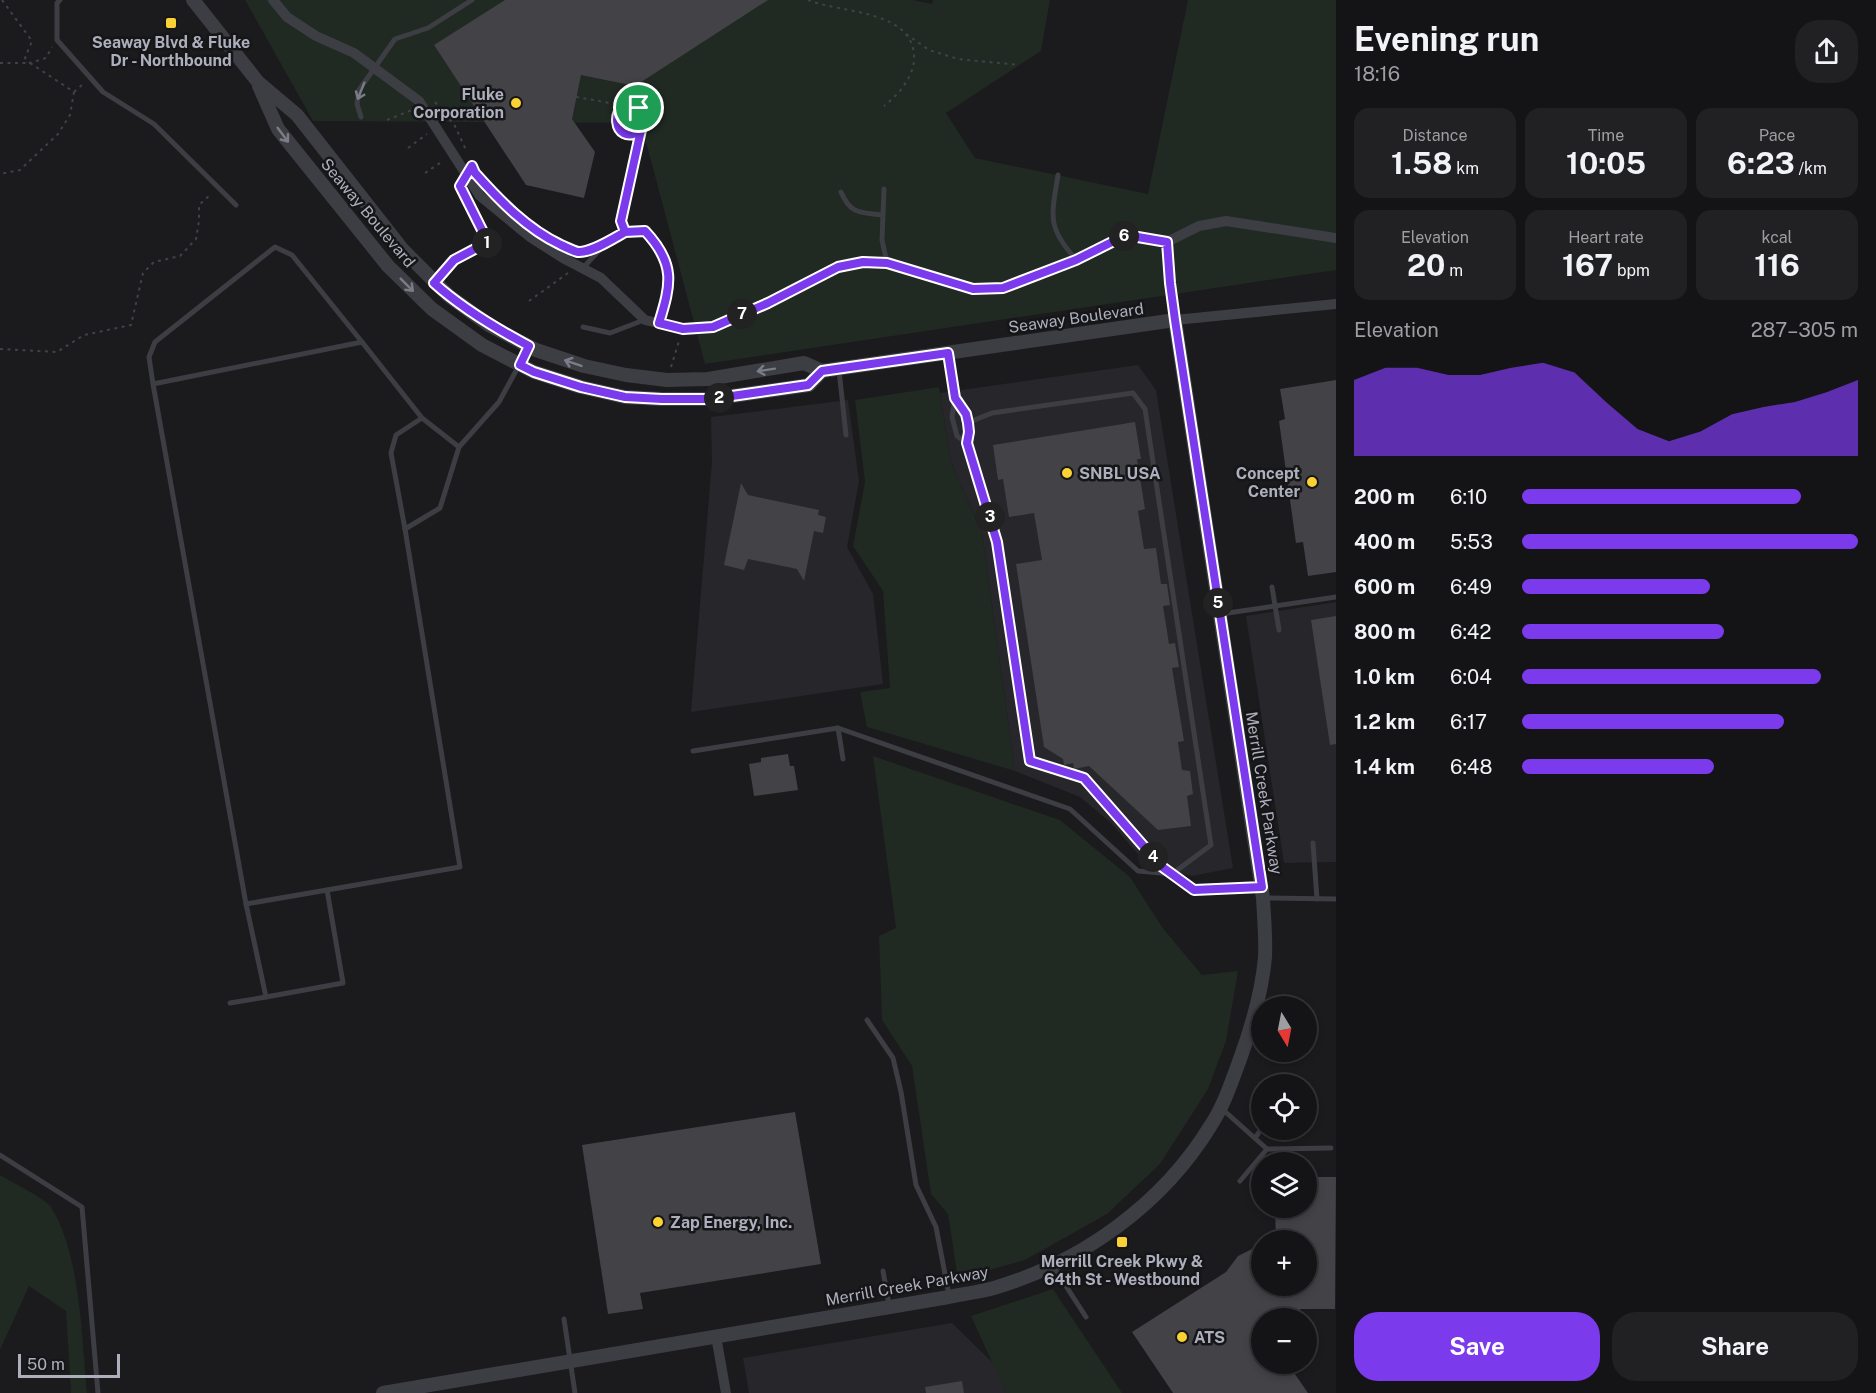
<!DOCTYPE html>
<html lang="en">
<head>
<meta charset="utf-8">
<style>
  :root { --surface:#141416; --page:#212123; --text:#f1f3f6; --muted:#9d9ea1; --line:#333335; --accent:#7c3aed }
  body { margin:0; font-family:"Public Sans",sans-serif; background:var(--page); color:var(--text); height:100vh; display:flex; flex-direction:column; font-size:22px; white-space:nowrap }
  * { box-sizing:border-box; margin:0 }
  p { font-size:20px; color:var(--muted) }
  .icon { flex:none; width:33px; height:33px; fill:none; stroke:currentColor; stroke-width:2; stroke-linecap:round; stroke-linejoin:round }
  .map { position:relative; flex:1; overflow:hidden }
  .panel { display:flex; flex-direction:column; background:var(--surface); width:540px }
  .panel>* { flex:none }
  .needle { width:39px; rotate:170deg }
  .tools { position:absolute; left:1251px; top:996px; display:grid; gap:12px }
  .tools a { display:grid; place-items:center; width:66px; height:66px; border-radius:50%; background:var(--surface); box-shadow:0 3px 9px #0003,0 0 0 2px var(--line); font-size:30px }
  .scale { position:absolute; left:18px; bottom:15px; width:102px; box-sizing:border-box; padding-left:6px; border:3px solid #adafbd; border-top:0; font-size:16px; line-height:21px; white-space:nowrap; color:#adafbd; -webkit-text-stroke:4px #161518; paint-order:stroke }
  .pin { position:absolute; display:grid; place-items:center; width:51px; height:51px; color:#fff; margin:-26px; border:3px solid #fff; border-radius:50%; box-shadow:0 2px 6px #0007 }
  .km { position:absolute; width:30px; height:30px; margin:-15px; border-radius:50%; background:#222; color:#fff; font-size:16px; line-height:30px; text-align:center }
  .round { display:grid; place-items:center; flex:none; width:63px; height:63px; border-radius:24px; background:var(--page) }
  .headline { display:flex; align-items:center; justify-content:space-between; height:102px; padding:0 18px }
  h1 { font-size:33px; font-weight:700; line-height:45px }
  .stats { display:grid; grid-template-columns:repeat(3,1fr); gap:9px; height:102px; padding:6px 18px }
  .stats div { display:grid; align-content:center; border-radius:15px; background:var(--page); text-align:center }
  .stats b { font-size:30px; font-weight:700 }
  .stats small { font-size:16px; font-weight:400 }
  .stats p { font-size:16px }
  .chart { height:168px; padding:12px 18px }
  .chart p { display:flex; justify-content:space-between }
  .chart svg { width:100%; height:108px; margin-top:6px; fill:var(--accent); opacity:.7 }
  .button { display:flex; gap:12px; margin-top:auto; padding:12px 18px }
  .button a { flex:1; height:69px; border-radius:24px; background:var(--accent); color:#fff; font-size:24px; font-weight:700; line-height:69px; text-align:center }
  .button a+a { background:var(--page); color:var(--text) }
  ul { padding:0 18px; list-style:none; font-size:20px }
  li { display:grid; grid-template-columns:96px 72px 1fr; align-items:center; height:45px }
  li i { height:15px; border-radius:8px; background:var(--accent) }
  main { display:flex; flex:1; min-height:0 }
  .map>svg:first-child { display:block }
  .built { fill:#27262a }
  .green { fill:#202922 }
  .building { fill:#424247 }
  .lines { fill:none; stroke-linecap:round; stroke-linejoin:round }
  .path { stroke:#414249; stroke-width:2; stroke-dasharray:3 4.5; stroke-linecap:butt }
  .service { stroke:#3d3d44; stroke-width:5 }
  .minor { stroke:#3d3d44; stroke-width:10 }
  .tertiary { stroke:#3d3d44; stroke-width:14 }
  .oneway { stroke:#7b7c87 }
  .route-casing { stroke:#fff; stroke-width:12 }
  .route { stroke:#7c3aed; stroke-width:8 }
  .poi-dot { fill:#fbd234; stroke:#161518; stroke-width:2 }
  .labels { text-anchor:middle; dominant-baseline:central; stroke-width:5; stroke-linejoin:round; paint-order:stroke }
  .poi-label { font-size:16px; font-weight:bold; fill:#adafbd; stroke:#161518; text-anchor:start }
  .street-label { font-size:16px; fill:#adafbd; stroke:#161518 }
</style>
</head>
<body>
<main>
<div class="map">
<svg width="1336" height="1393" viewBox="0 0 1336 1393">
  <rect width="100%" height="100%" fill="#1b1a1d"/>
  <g class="built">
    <path d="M1138,365L1156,390L1233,868L1192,876L1149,867L1111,823L1080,797L1015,771L982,533L951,462L940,393Z"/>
    <path d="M848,400L859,481L847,547L873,594L883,684L691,712L712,462L711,417Z"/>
    <path d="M1336,602V862L1284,863L1246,616Z"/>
    <path d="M952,1323L1024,1393H749L743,1358Z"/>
  </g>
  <g class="green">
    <path d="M245,0H913L932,4L933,0H1050L1041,51L946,113L975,158L1148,194L1188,0H1336V270L705,364L641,123L313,121Z"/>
    <path d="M939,387L951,462L982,533L1015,771L867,727L860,692L890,688L883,591L853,546L865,482L855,400Z"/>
    <path d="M873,756L1060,820L1130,877L1162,927L1202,975L1238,971L1226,1041L1208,1089L1160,1164L1107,1214L1025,1260L958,1279L948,1214L931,1194L912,1066L882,1020L879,936L896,928Z"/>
    <path d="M0,1175C10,1181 46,1199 51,1207C80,1252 82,1339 87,1393H71L66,1311L29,1286L0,1350Z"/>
    <path d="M1053,1289L1122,1393H1006L971,1316Z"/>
  </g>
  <g class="building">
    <path d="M505,0H768L635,86L581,75L572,119L595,152L584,198L526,185L434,45Z"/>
    <path d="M1336,380V572L1308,576L1303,542L1296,543L1279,421L1285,419L1280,389Z"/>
    <path d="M1135,422L1141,459H1137L1145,509L1138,511L1144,549L1156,548L1161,584H1167L1170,605L1163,606L1169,644L1175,643L1179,667L1172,668L1184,741L1178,742L1182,770L1190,771L1193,794L1187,796L1191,826L1158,830L1089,766L1074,769L1073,763L1064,765L1063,759L1044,747L1016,564L1042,560L1034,513L1009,517L1003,479L998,480L993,445Z"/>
    <path d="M741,483L748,495L819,510L818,515L826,517L823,533L814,531L804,581L797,569L748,559L744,570L724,565Z"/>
    <path d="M1336,616V744L1330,745L1311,620Z"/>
    <path d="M788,754L790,766H794L798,790L754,796L749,764L761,762V758Z"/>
    <path d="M795,1112L821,1264L640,1293L643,1309L608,1314L582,1145Z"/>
    <path d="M1306,1177H1336L1335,1309H1301L1286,1318H1262V1364H1288L1308,1393H1173L1132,1332L1226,1272L1238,1256L1262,1244V1286H1306V1240H1276L1275,1208H1306Z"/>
    <path d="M962,1381L964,1393H926L925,1387Z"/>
  </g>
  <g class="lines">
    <g class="path">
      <path d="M2,0L32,41L25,58L30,63L46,58L52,47"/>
      <path d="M808,0C842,14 917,9 914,61C912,79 898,95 884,106"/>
      <path d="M906,34L929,50L958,59L1019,65"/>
      <path d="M0,63H30L74,92L70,115L58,134L20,170L0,174"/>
      <path d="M74,92L83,84"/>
      <path d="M576,97L639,108C660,129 622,146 617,123C615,115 619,110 626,107"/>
      <path d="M435,102L455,126L466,150"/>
      <path d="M387,120L412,110"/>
      <path d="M408,148L427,134"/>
      <path d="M425,173L443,161"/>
      <path d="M622,223L641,130"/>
      <path d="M443,272L454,260L488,242L468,202"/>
      <path d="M529,301L568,273"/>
      <path d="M0,349L57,352L84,335L131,325L143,273L154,262L180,256L196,239L199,221V205L211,194"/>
      <path d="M671,367L679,341"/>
    </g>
    <g class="service">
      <path d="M60,0L57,3V40L103,92L154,124L236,205"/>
      <path d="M361,117L357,104L359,90L395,39L428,28L472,0"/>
      <path d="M1058,175C1052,214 1046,227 1075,258"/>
      <path d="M884,189L882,240L887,263"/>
      <path d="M841,192C851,215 860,212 882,215"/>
      <path d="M582,269L606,243L625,232L645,231C676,264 671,284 659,323"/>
      <path d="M583,327L610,333L644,320"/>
      <path d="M362,342L422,418"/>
      <path d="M948,355L955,398"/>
      <path d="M839,370L846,435"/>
      <path d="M153,384L362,342L292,255L275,247L155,342L149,357L153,384L246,904"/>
      <path d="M955,398C965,413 971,425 967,443L957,436L952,417Z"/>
      <path d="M967,443L997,542L1030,761L1084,779L1161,866L1195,890L1260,887"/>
      <path d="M405,529L440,508L459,447"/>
      <path d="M1272,587L1279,630"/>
      <path d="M1221,614L1336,597"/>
      <path d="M838,728L843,759"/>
      <path d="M693,751L838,728L1070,809L1138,871L1172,874L1211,845L1145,409L1133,393L992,413L967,423"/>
      <path d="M1313,843L1317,899"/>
      <path d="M1265,898L1336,899"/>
      <path d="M266,997L343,983L327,890"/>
      <path d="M230,1003L266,997L246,904L460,867L405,529L391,453L396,435L422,418L459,447L499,402L529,347"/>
      <path d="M867,1020L893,1058L901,1092L916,1185L936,1227L949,1295"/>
      <path d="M1221,1108L1267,1149"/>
      <path d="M1255,1138L1262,1128"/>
      <path d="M0,1155L82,1207L98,1393"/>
      <path d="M1240,1181L1267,1149L1331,1148"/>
      <path d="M1053,1266L1086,1317"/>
      <path d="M883,1271L889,1305"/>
      <path d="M564,1319L575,1393"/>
    </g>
    <g class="minor">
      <path d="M273,0L287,17L316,36L354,53L419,101L480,196L530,237L563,258L601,278L645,320L683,329L713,327L768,303L839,267L863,262L887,263L973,289L1003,288L1095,251L1126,235L1167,242L1199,226L1226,221L1336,238"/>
      <path d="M1167,242L1170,283L1175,320L1336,304"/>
      <path d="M716,1336L726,1393"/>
    </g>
    <g class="tertiary">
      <path d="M193,0L258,82L297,115L403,250L449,296L489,325L536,350L584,366L626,375L667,380L708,379L804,363L822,371L1175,320L1263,898C1264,918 1266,938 1265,957C1262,992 1252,1026 1240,1059C1232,1081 1224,1105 1211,1125C1163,1204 1082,1262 994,1288C979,1292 964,1294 949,1297L383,1393"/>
      <path d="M259,86L278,129L388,266L432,309L482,345L534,372L581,387L625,397L661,399H711L809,385L822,371"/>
    </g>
  </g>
  <defs><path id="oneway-shaft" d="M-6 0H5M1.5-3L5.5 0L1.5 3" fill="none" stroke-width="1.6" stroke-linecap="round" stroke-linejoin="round" transform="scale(1.5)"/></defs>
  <g class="oneway">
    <use href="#oneway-shaft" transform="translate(361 91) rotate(112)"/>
    <use href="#oneway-shaft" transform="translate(283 135) rotate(53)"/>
    <use href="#oneway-shaft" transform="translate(407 285) rotate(45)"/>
    <use href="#oneway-shaft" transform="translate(573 363) rotate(-161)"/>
    <use href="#oneway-shaft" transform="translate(766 370) rotate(171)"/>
  </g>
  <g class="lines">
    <defs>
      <path id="route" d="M639,108C646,115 646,122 641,130L621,221L625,232C614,238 591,253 578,252C573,251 566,247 561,245C527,229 500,201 475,173L472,166L460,186L488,242L454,260L434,283C463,309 495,328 529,346L520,365L534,372L581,387L625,397L662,399H711L808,385L822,371L948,353L955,398L966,414L968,423L969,432L967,443L997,542L1030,761L1084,778L1161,866L1194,890L1262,887L1175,320L1170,283L1167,242L1126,235L1076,260L1003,288L973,289L887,263L863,262L838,267L768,303L713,327L683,329L659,323C671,284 676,264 645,231L625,232L621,221L641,130C612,150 607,95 639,108"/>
    </defs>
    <use href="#route" class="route-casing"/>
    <use href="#route" class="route"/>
  </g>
  <g class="poi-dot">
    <rect x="165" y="17" width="12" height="12" rx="3"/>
    <circle cx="516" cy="103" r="6"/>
    <circle cx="1067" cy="473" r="6"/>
    <circle cx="1312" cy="482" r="6"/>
    <circle cx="658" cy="1222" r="6"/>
    <rect x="1116" y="1236" width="12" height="12" rx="3"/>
    <circle cx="1182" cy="1337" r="6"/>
  </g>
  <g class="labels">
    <g class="poi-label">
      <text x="171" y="42" text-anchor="middle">Seaway Blvd &amp; Fluke<tspan x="171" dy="18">Dr - Northbound</tspan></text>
      <text x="504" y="94" text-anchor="end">Fluke<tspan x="504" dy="18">Corporation</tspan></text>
      <text x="1079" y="473">SNBL USA</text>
      <text x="1300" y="473" text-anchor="end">Concept<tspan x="1300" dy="18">Center</tspan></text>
      <text x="670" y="1222">Zap Energy, Inc.</text>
      <text x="1122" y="1261" text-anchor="middle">Merrill Creek Pkwy &amp;<tspan x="1122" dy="18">64th St - Westbound</tspan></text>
      <text x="1194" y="1337">ATS</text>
    </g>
    <g class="street-label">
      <text transform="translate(368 213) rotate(50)">Seaway Boulevard</text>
      <text transform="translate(1076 318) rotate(-8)">Seaway Boulevard</text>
      <text transform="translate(1264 793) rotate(81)">Merrill Creek Parkway</text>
      <text transform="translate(907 1286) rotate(-10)">Merrill Creek Parkway</text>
    </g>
  </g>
</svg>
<div class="tools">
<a><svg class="needle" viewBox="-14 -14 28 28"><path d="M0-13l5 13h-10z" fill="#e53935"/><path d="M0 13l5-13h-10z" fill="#9d9ea1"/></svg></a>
<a><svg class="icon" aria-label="locate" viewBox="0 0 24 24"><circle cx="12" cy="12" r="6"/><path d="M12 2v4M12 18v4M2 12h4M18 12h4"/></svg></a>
<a><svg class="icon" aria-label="layers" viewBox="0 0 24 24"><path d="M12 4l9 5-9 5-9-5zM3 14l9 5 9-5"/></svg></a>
<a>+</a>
<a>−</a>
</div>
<div class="scale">50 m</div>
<div class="pin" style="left:639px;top:108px;background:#1e9e55"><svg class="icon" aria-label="arrive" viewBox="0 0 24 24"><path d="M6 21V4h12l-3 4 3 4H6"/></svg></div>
<b class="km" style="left:487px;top:243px">1</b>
<b class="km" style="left:719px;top:398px">2</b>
<b class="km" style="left:990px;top:517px">3</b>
<b class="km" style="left:1153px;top:857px">4</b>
<b class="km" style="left:1218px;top:603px">5</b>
<b class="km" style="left:1124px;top:236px">6</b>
<b class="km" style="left:742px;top:314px">7</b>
</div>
<section class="panel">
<div class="headline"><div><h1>Evening run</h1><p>18:16</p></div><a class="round"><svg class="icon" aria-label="share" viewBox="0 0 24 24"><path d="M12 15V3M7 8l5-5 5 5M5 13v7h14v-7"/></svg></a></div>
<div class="stats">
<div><p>Distance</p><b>1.58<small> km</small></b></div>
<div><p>Time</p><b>10:05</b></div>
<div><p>Pace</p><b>6:23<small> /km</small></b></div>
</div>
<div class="stats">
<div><p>Elevation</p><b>20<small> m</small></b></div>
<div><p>Heart rate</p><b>167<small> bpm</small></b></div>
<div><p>kcal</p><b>116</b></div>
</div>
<div class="chart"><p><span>Elevation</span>287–305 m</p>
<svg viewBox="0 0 160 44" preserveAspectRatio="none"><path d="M0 44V13L10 8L20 8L30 11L40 11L50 8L60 6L70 10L80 22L90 33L100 38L110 34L120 27L130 24L140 22L150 18L160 13V44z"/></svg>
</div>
<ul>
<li><b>200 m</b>6:10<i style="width:83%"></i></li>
<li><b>400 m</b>5:53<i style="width:100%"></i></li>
<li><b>600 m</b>6:49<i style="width:56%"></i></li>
<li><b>800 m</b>6:42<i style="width:60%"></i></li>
<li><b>1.0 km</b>6:04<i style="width:89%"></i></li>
<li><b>1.2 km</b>6:17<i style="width:78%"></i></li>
<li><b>1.4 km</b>6:48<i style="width:57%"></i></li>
</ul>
<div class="button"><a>Save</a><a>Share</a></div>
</section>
</main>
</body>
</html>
